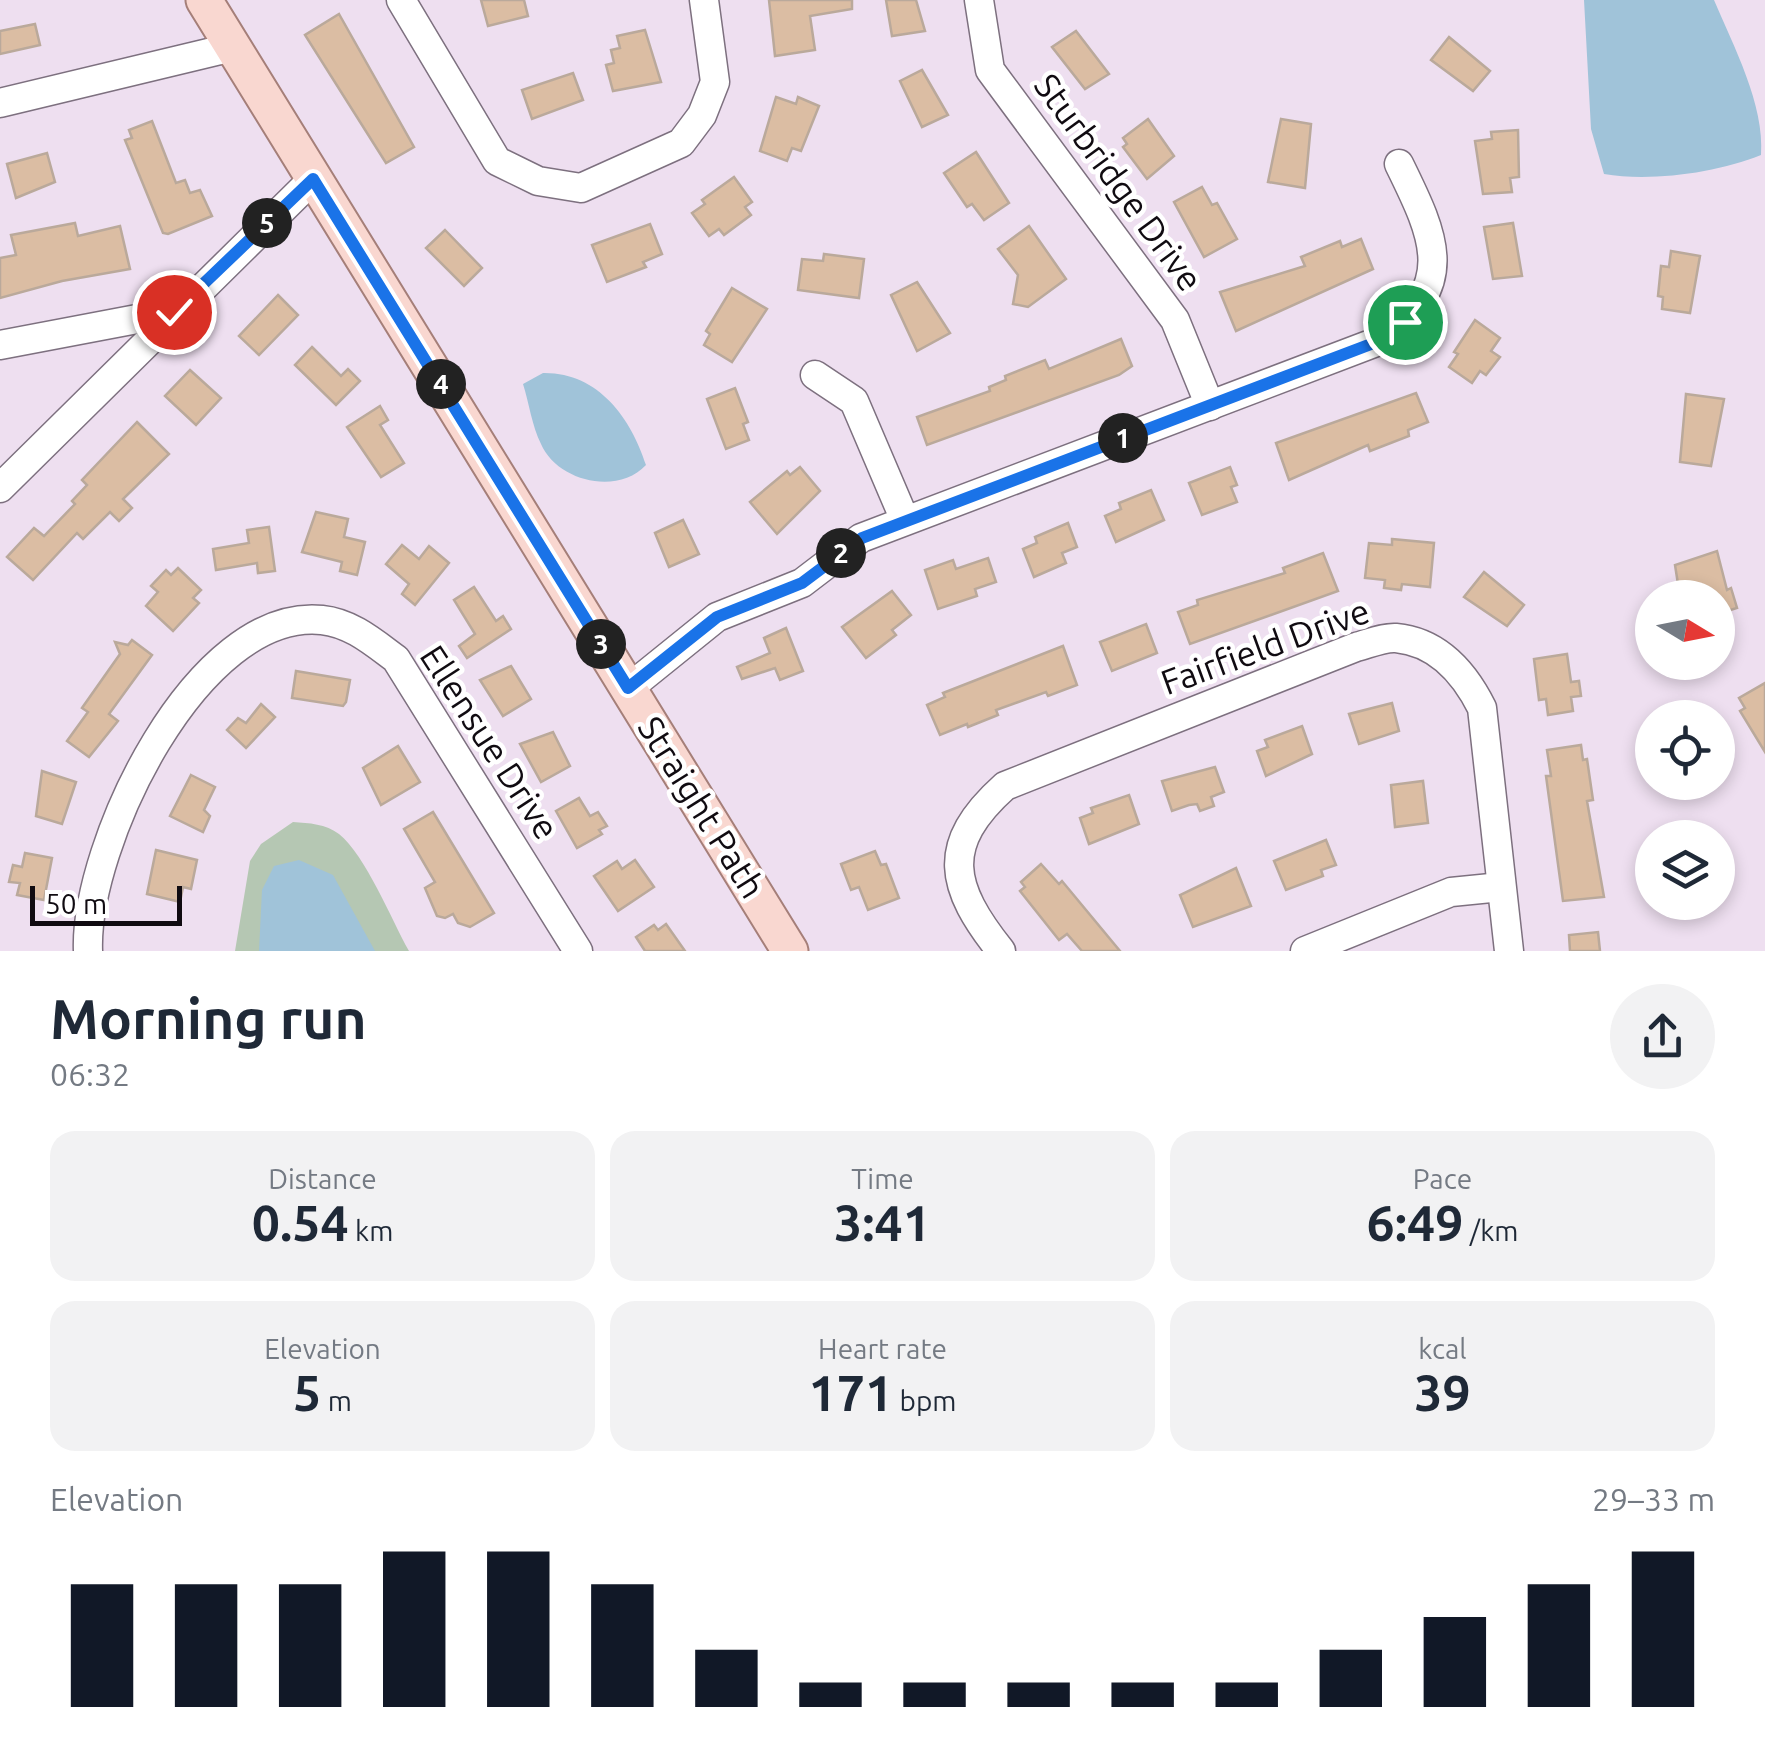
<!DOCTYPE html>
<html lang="en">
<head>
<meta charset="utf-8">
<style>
  :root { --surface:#fff; --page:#f2f2f3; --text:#1f2937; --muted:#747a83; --accent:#111827 }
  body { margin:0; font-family:Ubuntu,sans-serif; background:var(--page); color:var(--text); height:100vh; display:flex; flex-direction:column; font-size:38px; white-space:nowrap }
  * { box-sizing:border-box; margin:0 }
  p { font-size:32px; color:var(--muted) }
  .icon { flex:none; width:55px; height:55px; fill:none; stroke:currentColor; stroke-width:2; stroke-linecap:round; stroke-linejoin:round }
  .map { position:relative; height:951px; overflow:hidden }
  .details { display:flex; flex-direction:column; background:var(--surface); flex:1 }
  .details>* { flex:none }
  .needle { width:65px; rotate:100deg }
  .fabs { position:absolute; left:1635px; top:580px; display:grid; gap:20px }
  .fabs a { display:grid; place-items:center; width:100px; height:100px; border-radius:50%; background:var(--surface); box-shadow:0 5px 15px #0003; font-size:50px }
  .scale { position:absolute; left:30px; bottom:25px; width:152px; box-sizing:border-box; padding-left:10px; border:5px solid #100b11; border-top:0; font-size:28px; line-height:35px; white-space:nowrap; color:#100b11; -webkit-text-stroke:8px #fff; paint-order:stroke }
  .pin { position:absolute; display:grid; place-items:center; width:85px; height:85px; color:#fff; margin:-42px; border:5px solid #fff; border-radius:50%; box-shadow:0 2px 10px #0007 }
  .km { position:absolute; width:50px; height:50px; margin:-25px; border-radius:50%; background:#222; color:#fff; font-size:28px; line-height:50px; text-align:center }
  .round { display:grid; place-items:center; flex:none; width:105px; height:105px; border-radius:52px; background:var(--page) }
  .summary { display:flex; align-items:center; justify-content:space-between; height:170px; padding:0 50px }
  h1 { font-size:55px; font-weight:700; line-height:75px }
  .metrics { display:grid; grid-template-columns:repeat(3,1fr); gap:15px; height:170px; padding:10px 50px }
  .metrics div { display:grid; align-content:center; border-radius:25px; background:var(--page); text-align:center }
  .metrics b { font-size:50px; font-weight:700 }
  .metrics small { font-size:28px; font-weight:400 }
  .metrics p { font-size:28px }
  .chart { height:280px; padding:20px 50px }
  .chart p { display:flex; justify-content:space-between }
  .chart svg { width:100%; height:180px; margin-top:10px; stroke:var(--accent); stroke-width:6 }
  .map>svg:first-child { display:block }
  .green { fill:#b5c7b3 }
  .water { fill:#a0c3d9 }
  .building { fill:#dbbda3; stroke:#baa99b; stroke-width:2.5 }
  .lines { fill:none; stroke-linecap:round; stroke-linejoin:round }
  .minor-casing { stroke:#7d707f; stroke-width:31 }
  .major-casing { stroke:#a57f79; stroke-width:39 }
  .minor { stroke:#fff; stroke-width:28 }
  .major { stroke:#f9d7d0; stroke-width:35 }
  .route-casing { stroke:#fff; stroke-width:20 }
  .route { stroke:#1a73e8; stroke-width:12 }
  .labels { text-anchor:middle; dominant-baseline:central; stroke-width:9; stroke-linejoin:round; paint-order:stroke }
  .street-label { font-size:35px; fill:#100b11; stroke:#fff }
</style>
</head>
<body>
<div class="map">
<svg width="1765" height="951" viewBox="0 0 1765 951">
  <rect width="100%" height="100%" fill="#eedff0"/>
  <path class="green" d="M293,822C309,823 326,824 339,834C366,856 391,919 409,951H235L250,861L261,844Z"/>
  <g class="water">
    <path d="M1584,0H1714C1733,45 1765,105 1761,155C1717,173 1650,182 1604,174L1591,129Z"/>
    <path d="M543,373C598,372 631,418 646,465C617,496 557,481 541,444C532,426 529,403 523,384Z"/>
    <path d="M299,860L333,875L375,951H259L262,890L274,866Z"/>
  </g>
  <g class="building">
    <path d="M481,0H524L528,16L488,26Z"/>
    <path d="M769,0H852V9L810,16L815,50L775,56Z"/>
    <path d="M886,0H916L925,31L892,36Z"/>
    <path d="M339,14L414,147L386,163L305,35Z"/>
    <path d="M35,24L40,45L0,54V31Z"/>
    <path d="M645,30L661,82L613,91L606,65L614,63L611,50L620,48L617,36Z"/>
    <path d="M1076,31L1109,74L1085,89L1052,47Z"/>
    <path d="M1449,37L1490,71L1473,91L1431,60Z"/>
    <path d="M922,70L948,115L922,127L900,81Z"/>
    <path d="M573,73L583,100L532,119L522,90Z"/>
    <path d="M776,97L796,104L798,97L819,106L801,151L792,148L787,161L760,151Z"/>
    <path d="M1148,119L1174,156L1147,179L1123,147L1127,144L1123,138Z"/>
    <path d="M1281,119L1311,124L1305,188L1268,182Z"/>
    <path d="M152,121L176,183L185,180L190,193L200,190L212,216L168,234L163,233L125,140L132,138L129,130Z"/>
    <path d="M1518,130L1519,177L1510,178L1512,192L1483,194L1475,141L1492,139L1491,132Z"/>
    <path d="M976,152L1009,203L984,220L972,204L967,207L944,173Z"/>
    <path d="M47,153L55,182L16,198L7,164Z"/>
    <path d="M734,177L752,202L745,207L751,215L724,235L719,229L709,236L692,213L705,204L702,200Z"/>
    <path d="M1202,187L1212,205L1217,203L1237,239L1204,257L1174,202Z"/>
    <path d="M75,223L78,236L120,226L130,269L62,281L0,298V258L16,255L11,235Z"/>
    <path d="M1513,223L1522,276L1493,279L1484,227Z"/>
    <path d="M650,224L662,254L643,262L646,267L607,282L592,245Z"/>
    <path d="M1029,226L1066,279L1028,307L1013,304L1018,275L998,249Z"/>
    <path d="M445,230L482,268L464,286L426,248Z"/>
    <path d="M1361,239L1373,269L1236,331L1220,292L1305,266L1301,257L1340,241L1342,247Z"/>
    <path d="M1671,251L1700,256L1690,313L1662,309L1663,297L1658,296L1661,266L1669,267Z"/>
    <path d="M824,254L864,259L859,298L798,290L802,259L823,261Z"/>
    <path d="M917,282L950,333L917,351L891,295Z"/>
    <path d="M732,288L767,309L732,362L704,345L710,334L706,331Z"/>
    <path d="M278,295L298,315L259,355L239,336Z"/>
    <path d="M1475,320L1500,338L1491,351L1500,357L1486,375L1480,371L1472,383L1449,367L1458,354L1454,352Z"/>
    <path d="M1121,339L1132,366L1119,375L927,445L917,417L990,391L989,387L1006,380L1005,376L1045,360L1049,369Z"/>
    <path d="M312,347L341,376L348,369L360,381L336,405L295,365Z"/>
    <path d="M190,370L221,398L196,425L165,396Z"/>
    <path d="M735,388L748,422L743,424L749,440L726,449L707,399Z"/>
    <path d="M1416,393L1428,422L1408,430L1409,436L1370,451L1368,445L1289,480L1276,443Z"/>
    <path d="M1686,394L1724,399L1711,466L1680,462Z"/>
    <path d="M380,406L388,420L380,425L404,463L381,477L347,427Z"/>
    <path d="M137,422L169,454L123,499L132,508L119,521L110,512L83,539L77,533L33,580L7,557L34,528L44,536L75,504L72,501L87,485L82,480Z"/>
    <path d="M800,467L820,491L777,534L750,502L787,471L790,475Z"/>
    <path d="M1230,467L1237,485L1231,487L1237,502L1202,515L1189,483Z"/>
    <path d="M1151,490L1164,520L1116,542L1105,516L1121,509L1119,503Z"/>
    <path d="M316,512L348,519L344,537L365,542L357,575L340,571L342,562L302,552Z"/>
    <path d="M683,520L699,554L669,567L655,533Z"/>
    <path d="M1068,523L1077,547L1062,553L1066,563L1034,577L1023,549L1037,543L1035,537Z"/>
    <path d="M269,527L275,571L258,573L257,563L216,570L213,549L249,543L247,530Z"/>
    <path d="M1392,539L1434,543L1430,587L1402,584L1401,590L1384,588L1385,580L1365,578L1369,543L1392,545Z"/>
    <path d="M402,545L419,559L429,546L449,563L415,605L402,594L409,584L386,564Z"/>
    <path d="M1717,551L1727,590L1731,588L1737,608L1718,614V598H1694L1692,589L1678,584L1675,565Z"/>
    <path d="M1323,553L1338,591L1190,644L1178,612L1198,605L1197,600L1285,573L1283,568Z"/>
    <path d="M988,558L996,582L975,589L977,596L938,609L925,570L953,560L956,569Z"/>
    <path d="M178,568L201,590L193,598L199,603L173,631L146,606L158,592L151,586L166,570L171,575Z"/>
    <path d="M1484,572L1524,605L1507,626L1464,597Z"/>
    <path d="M474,587L496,621L503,616L511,629L467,658L459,646L475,634L454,600Z"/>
    <path d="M892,591L911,615L892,630L896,635L866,658L842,627Z"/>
    <path d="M1146,624L1157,653L1112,671L1100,642Z"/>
    <path d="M786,628L803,671L780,680L775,668L742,679L737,667L770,653L764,638Z"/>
    <path d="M132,640L152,655L109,714L118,721L89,757L67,741L88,712L82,708L120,654L115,642L128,645Z"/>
    <path d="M1063,646L1077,685L1048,696L1046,692L996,710L998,715L968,727L967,724L940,735L927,705L945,697L943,693Z"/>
    <path d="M1567,654L1571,682L1579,681L1581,696L1571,697L1573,711L1548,715L1546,699L1539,700L1534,659Z"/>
    <path d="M511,666L531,699L503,716L480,680Z"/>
    <path d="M296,671L350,680L346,702L343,706L292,698Z"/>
    <path d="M1765,683V752L1740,711L1745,708L1739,698Z"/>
    <path d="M1392,703L1399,731L1359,744L1349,714Z"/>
    <path d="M261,704L275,717L246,748L227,730L238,718L246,723Z"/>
    <path d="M1302,726L1312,754L1266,776L1257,751L1268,747L1265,740Z"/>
    <path d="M553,732L570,766L541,782L520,744Z"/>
    <path d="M1581,745L1583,760L1587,759L1593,800L1587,801L1604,897L1563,901L1546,776H1551L1547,750Z"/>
    <path d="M398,746L420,782L381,805L363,768Z"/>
    <path d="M1215,767L1224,792L1211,797L1214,806L1200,811L1197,804L1189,805L1172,811L1162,781Z"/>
    <path d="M42,771L76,782L62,824L36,816Z"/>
    <path d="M191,775L215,787L204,810L210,816L203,832L170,816Z"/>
    <path d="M1423,781L1428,823L1395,827L1391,785Z"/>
    <path d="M1129,795L1139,824L1089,844L1080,818L1093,813L1091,808Z"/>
    <path d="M579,798L590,816L598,812L607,826L599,830L602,834L577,848L556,811Z"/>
    <path d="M433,812L494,913L470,927L458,923L453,914L445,918L437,916L425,888L435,882L404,829Z"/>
    <path d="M1326,840L1336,865L1321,870L1323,876L1286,890L1274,861Z"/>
    <path d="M156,850L197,860L191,889L183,887L180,902L147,894Z"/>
    <path d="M875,851L881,865L886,864L899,898L868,910L859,887L851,890L841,864Z"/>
    <path d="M25,853L52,858L44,900L17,895L20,883L9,882L13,865L22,867Z"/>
    <path d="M635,860L654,887L618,911L594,876L617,861L622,869Z"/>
    <path d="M1041,864L1059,884L1062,881L1120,951H1082L1067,934L1059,940L1020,891L1025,887L1021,882Z"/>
    <path d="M1236,868L1251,906L1193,927L1180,895Z"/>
    <path d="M666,924L685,951H645L636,937L654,925L658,930Z"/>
    <path d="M1598,932L1600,951H1570L1569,935Z"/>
  </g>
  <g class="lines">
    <defs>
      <g id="minor">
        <path d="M401,0L497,161L538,181L581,188L681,143L702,115L715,82L704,0"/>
        <path d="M979,0L990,70L1175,320L1210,406"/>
        <path d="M0,103L233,47"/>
        <path d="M0,345L174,312"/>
        <path d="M815,375L854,401L904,518"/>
        <path d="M0,488L313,179"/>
        <path d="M629,688L717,617L802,583L861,538L1379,341C1458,286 1436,239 1399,164"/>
        <path d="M88,951C84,846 197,607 322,620C351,623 373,642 396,659L578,951"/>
        <path d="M1001,951C950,887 939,845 1005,786L1356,647C1368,644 1384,637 1396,638C1438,642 1465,674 1482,708L1509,951"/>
        <path d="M1305,951L1451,892L1501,887"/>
      </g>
      <path id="major" d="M204,0L790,951"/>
    </defs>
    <use href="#minor" class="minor-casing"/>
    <use href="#major" class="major-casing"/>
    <use href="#minor" class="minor"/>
    <use href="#major" class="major"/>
  </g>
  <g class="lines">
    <defs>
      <path id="route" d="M174,312L313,179L628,688L717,617L802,583L862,538L1379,341L1405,322"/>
    </defs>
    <use href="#route" class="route-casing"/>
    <use href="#route" class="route"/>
  </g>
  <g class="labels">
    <g class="street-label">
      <text transform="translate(1119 182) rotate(54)">Sturbridge Drive</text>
      <text transform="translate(1265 646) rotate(-20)">Fairfield Drive</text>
      <text transform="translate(490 742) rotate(57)">Ellensue Drive</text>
      <text transform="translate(702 807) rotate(58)">Straight Path</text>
    </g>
  </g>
</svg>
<div class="fabs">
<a><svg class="needle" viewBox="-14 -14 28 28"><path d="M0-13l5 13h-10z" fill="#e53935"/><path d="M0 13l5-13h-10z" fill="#747a83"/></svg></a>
<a><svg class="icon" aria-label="locate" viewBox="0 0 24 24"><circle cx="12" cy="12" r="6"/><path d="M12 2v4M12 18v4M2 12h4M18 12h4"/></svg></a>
<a><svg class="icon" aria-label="layers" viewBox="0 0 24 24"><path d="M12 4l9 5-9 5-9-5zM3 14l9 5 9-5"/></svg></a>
</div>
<div class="scale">50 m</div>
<div class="pin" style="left:1405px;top:322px;background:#1e9e55"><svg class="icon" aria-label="arrive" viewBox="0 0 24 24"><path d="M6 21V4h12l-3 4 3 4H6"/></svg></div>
<div class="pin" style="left:174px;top:312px;background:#d93025"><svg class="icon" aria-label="check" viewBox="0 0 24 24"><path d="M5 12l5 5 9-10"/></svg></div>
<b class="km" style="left:1123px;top:438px">1</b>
<b class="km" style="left:841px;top:553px">2</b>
<b class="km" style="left:601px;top:644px">3</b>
<b class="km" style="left:441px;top:384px">4</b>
<b class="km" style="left:267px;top:223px">5</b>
</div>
<section class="details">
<div class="summary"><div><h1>Morning run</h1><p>06:32</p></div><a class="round"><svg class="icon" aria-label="share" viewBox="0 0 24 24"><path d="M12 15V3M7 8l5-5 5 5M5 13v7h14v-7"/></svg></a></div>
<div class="metrics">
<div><p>Distance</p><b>0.54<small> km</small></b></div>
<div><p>Time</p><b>3:41</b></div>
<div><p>Pace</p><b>6:49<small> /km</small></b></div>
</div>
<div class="metrics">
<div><p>Elevation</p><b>5<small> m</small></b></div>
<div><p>Heart rate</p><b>171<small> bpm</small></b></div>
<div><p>kcal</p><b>39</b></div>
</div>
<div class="chart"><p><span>Elevation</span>29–33 m</p>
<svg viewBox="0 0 160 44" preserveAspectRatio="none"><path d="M5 44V14M15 44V14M25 44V14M35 44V6M45 44V6M55 44V14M65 44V30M75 44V38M85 44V38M95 44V38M105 44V38M115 44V38M125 44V30M135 44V22M145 44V14M155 44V6"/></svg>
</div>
</section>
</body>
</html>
